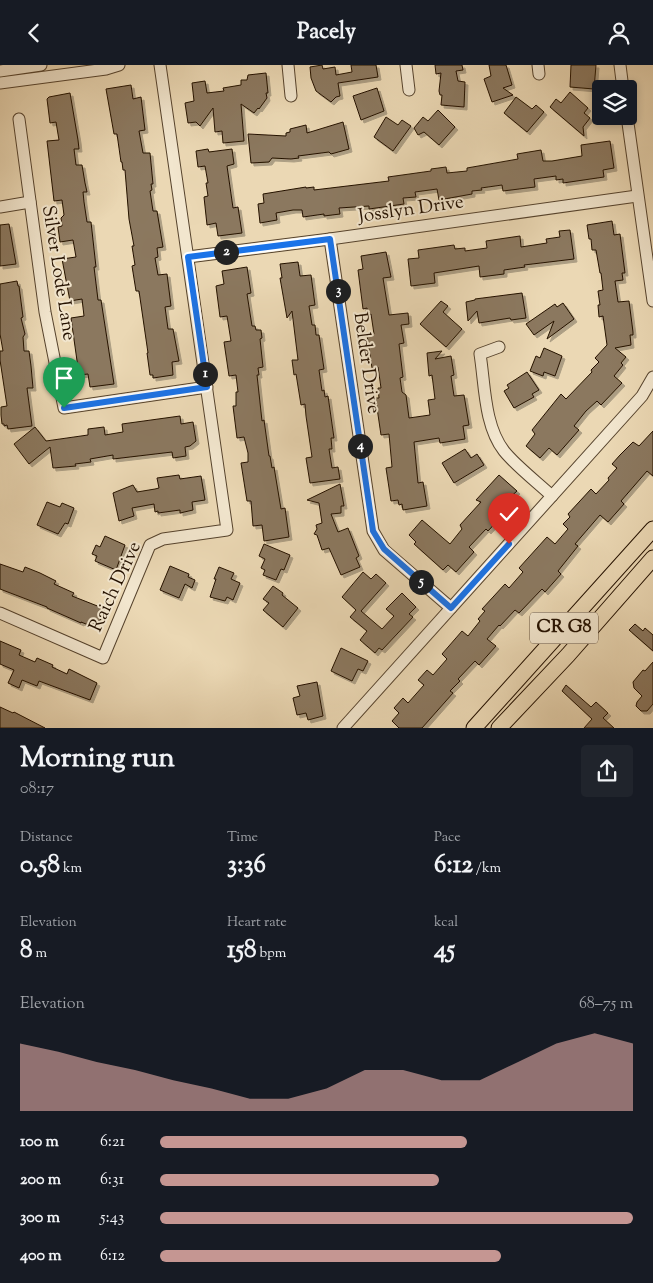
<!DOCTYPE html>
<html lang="en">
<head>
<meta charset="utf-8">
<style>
  :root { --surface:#171b24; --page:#20242c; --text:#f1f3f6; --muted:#9ea1a6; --accent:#c59692 }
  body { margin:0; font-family:"Sorts Mill Goudy",serif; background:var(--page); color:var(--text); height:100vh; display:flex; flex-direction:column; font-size:19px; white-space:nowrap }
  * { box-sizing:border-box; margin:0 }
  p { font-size:16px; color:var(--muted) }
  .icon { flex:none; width:28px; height:28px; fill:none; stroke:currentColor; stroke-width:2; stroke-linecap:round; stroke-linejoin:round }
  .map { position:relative; height:663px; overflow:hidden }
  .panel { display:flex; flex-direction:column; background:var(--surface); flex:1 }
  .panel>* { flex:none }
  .buttons { position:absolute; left:592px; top:15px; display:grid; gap:10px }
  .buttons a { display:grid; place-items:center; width:45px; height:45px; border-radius:5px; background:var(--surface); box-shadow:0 2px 8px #0003; font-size:25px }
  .pin { position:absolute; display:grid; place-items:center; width:42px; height:42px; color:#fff; margin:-51px -21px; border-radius:50% 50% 50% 0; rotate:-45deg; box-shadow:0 0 5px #0007 }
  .pin .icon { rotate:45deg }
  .km { position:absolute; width:25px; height:25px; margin:-12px; border-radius:50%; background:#222; color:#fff; font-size:14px; line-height:25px; text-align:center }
  .round { display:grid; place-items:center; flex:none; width:52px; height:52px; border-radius:5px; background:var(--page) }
  .head { display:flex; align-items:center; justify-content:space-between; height:85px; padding:0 20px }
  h1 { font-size:28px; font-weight:800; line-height:38px }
  .stats { display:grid; grid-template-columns:repeat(3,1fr); gap:8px; height:85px; padding:5px 20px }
  .stats div { display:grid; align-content:center }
  .stats b { font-size:25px; font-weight:800 }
  .stats small { font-size:14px; font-weight:400 }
  .stats p { font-size:14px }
  .chart { height:140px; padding:10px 20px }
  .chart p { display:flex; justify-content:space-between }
  .chart svg { width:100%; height:90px; margin-top:5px; fill:var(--accent); opacity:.7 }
  ul { padding:0 20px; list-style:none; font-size:16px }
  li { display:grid; grid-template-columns:80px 60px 1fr; align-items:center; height:38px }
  li i { height:12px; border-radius:6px; background:var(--accent) }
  header { display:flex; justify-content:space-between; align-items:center; height:65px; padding:0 20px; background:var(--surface); font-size:22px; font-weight:800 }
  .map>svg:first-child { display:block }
  .building { fill:#8b785e; stroke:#241100; filter:url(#shadow) }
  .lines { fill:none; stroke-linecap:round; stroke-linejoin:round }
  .minor-casing { stroke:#56432d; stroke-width:13 }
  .major-casing { stroke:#241100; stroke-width:17 }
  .minor { stroke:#f2e6ce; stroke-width:11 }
  .major { stroke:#ebd8b4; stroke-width:15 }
  .route-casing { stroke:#fff; stroke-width:10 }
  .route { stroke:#1a73e8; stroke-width:6 }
  .labels { text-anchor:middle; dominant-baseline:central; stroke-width:4; stroke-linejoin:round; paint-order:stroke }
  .shield { fill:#f2e6ce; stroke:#62513e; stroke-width:1 }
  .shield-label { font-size:18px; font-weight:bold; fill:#241100 }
  .street-label { font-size:19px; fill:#241100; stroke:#f2e6ce }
</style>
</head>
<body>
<header><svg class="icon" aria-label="back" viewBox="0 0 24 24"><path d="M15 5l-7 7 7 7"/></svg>Pacely<svg class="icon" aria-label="person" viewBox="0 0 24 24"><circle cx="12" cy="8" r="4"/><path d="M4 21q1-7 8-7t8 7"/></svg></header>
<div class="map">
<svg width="653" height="663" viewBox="0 0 653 663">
  <defs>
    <filter id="shadow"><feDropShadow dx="3" dy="3" stdDeviation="0" flood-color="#0004"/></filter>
  </defs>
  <rect width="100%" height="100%" fill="#ebd8b4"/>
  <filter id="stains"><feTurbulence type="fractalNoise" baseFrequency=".004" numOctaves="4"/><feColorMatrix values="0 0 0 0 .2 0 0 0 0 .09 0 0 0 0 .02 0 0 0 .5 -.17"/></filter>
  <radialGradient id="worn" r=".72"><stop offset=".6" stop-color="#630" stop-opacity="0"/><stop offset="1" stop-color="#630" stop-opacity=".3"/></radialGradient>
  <g class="building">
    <path d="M322,0L323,4L335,2L336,10L352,7L351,0H376L378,12L338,18L340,31L336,32L331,37L316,26L311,13L310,2Z"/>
    <path d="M435,0H462L463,5L456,6L458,16L465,17L464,42L441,40L442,30H440L439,26L441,8L436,9Z"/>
    <path d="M489,0H506L512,20L503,23L513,30L492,37L484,14L491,11Z"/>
    <path d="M571,0H596L594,24L570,22Z"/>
    <path d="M266,8L268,28H266L267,33L259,44L258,43L254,48L241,39L244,76L223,78L222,66L215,67L213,43L200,61L196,57L188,58L185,38L194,36L192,18L205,16L207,28L224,26L223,23L241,20V15H247L248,10Z"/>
    <path d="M131,20L133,34L141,32L145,65L139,66L143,88H150L153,119H151L152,125L150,126L153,146H157L163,182L157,183L158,192L155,193L158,210L167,209L171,241L165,242L168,264H173L179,296L172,297L173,310L153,313V310H150L147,288H148L139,226H136L132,201L135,200L132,181H134L129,154L125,105H123L122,97H121L117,69H114L106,24Z"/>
    <path d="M377,23L384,46L361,55L353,31Z"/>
    <path d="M570,27L588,43L584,48L590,53L583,62L584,71L550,42L556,34L561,38Z"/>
    <path d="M70,28L78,75L79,84H74L76,100H82L85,118L87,127H83L84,137L87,157H91L96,202H94L98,235H101L114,319L90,322L88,309L79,310L71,253L84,251L82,234L70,236L62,194L76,192L73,175L60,177L58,162L62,161L61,153L64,150L62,135L54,136L47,76L59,75L56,57L50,58L47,34L49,32Z"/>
    <path d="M516,32L532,44L536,40L544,47L527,67L504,48Z"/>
    <path d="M438,45L455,62L439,80L424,67L418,70L414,63L423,52L428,56Z"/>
    <path d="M386,52L398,60L402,55L411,61L393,86L374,72Z"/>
    <path d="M343,57L349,84L331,89L329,87L298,91L299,93L291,94L272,93L269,97L251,98L248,69L286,71V68L290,67V64L306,60L307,68Z"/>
    <path d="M610,76L614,103L603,105L604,112L563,118V114L556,115V111L534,114L535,122L503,126L502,120L481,123L482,125L472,126V129L439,135L437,124L415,127L416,132L403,133L404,139L369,144V141L339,143L340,149L324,151V149L303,152L302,145H293L276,148L277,155L260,158L258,139L264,138L263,129L306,122V123L314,122V125L389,116L388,112L431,106V104L446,102L447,108L467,106V103L518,94L517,89L541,85L543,96H552L582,91L581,80Z"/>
    <path d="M208,84L209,87L232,84L234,99L227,101L233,143L238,142L242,168L218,171L216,158L207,160L204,132L208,131L206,118H208L205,101L198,102L196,86Z"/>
    <path d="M612,156L614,170L620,169L625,208H622L623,215L615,216L618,237L629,236L633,267V270H630L631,280L615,283L626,292L621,298L623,300L614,311L622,318L601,340L597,336L586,346L574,361L579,365L557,390L549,383L540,393L526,381L535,369L532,365L561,329L566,334L592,307L591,305L599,297L595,293L607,280L603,251L599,252L598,240H600L598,226L603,225L601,208H600L596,185H592L591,174H589L587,160Z"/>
    <path d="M9,159L16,199L0,201V160Z"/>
    <path d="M570,165L574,194L524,200L525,202L504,205V209L480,212L479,201L434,208L435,218L411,221L408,194L419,193L418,185L454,180L455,184L465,183V186L487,183L486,176L520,171L521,182L547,178L546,174L560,172L559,166Z"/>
    <path d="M386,187L391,212L383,213L389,250L408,248L409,259L401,260L404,278L399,279L403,312L400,313L402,327L406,330L409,353L430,350L428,335L435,334L432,310L429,311L427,288L442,286L435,294L451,291L454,310L451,311L454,331L464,330L469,360L463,361L465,374L440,378L439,373L414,377L418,418L423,417L427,441L403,445L402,439L399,440L398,435L391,436L386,403L392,402L389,369L381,370L376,336V333H379L378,323H381L378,302L372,303L367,270L374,269L371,249L368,250L367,243L363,244L358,205L363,204L361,191Z"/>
    <path d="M298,197L300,211L311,210L315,240L309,241L312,260H315L316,270H319L324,304L319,305L322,326L324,325L325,332L328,331L334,373H331L332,384H329L332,403L338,402L340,414L310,418L306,393L312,392L306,351L305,339L301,340L296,309L294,310L292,295H298L292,246L287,253L280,213H282L280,199Z"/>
    <path d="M247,202L251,228L247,229L252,261H255L256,265H261L262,273L260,274L263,302L258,303L259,310H257L262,356L264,355L269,391H270L272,403L274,402L281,444L285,443L289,472L264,476L262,460L253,461L251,436H247L241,398L248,397V388L244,372L237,373L233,341H236V327H238L236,310L229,311L224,277L231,276L227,251L220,252L216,221L224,219L222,206Z"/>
    <path d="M17,216L18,221H19L23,252L21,253L25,269L23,272L24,286H29L31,301L33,323H27L32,361L8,364L7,360L4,361V359H2L1,350V342L7,341L0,295V286H3L0,269V219Z"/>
    <path d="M522,228L526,253L511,255L510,253L479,258L477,246L468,256L466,237L475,235V234Z"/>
    <path d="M441,236L448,241L443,247L462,264L446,282L420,259Z"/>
    <path d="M563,238L574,254L547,274L554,256L534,270L526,259L555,239L557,242Z"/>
    <path d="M544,283L562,291L555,311L544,307L543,311L530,306L536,291L540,293Z"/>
    <path d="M527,307L539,325L532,329L534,332L514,343L504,326L509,323L507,320Z"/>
    <path d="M180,351L181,359L193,357L196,376L190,381L185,382L186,391L173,393L172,387L113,394V390L90,394L91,397L75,399L76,401L53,403L50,382L29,399L14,379L35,362L46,376L88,370V364L104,362L105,370L123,367L122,359Z"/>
    <path d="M653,366V411L647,406L621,436L624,439L608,457L600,450L575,479L578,481L558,506L561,509L545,527L542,524L519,548L515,545L500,561L499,560L487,574L496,581L479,600L475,596L458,614L460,616L450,626L453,628L422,663H399L392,656L399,648L394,643L403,633L408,638L424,620L418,615L427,605L433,610L447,594L442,589L462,566L468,571L480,556L478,554L485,546L482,544L505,519L509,523L523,507L519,503L547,472L555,479L568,464L563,459L570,452L568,449L591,424L596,429L609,415L608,413L617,403L612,399L620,390L633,377L639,381Z"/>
    <path d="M465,384L471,393L477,389L484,400L454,418L442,398Z"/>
    <path d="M179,410L180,414L201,411L205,435L192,437L193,445L180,448V445L158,448V446L155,447L154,439L132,443L134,451L119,456L113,428L133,420L137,427L155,424L159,423L157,413Z"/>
    <path d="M499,410L517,426L507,435L512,440L488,466L486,464L469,482L474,487L456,507L448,500L443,505L414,479L416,477L409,470L422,455L450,479L462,464L460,460L481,437L476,435Z"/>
    <path d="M340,419L344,441H341V448L331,449L338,467L348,463L359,491L356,493L360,502L341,510L329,483L322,485L317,470L314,469L317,464L316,460L322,458L319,438L307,435Z"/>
    <path d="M47,437L60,442L62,438L74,443L68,459L65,458L58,469L37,460Z"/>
    <path d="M105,471L125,480L116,505L95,496L97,491L92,489L96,480L100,482Z"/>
    <path d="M264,479L290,490L284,505L281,504L276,515L263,510L265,505L261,503L265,494L259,491Z"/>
    <path d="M0,499L23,507L25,502L40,508L56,516L54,519L74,528L72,531L105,544L98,560L92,557L91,561L81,557V558L47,543V542L0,524Z"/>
    <path d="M170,501L189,509L188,512L195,515L192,523L185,519L179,533L160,525Z"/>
    <path d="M219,502L234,508L231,514L240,518L233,535L227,532L225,536L210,532L216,514H214Z"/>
    <path d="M363,507L371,514L376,509L386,518L361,546L382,564L394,551L386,544L402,528L416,542L409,549L413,552L382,585L379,583L375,588L360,575L367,566L350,552L356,545L342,532Z"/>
    <path d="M273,521L283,528L282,530L298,543L283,562L263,545L269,538L263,534Z"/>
    <path d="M635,559L643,566L645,563L653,570V586L629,565Z"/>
    <path d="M0,576L21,585L19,590L35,597L37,593L53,600L52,602L67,609L69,604L97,618L90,635L39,616L37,621L22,615L19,623L8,618L14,605L0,599Z"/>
    <path d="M341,583L368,596L363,606L358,604L352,616L331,606Z"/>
    <path d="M653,597V639L647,646H641L636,641L637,637L642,631L634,623L633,617L643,605L645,606Z"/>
    <path d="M317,617L323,651L308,655L306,648L297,650L293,633L300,631L297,621Z"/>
    <path d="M566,620L591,642L596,637L608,648L603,653L614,663H584L592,654L562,626Z"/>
    <path d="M0,642L13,648L14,647L45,663H0Z"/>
  </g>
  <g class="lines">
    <defs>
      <g id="minor">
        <path d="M288,0L291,31"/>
        <path d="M406,0L409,25"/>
        <path d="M538,0L539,9"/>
        <path d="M620,0L623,24"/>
        <path d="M0,6L41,0"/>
        <path d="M0,18L106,4L119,0"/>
        <path d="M627,51L653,236"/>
        <path d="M19,54L45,247L64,343L207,322"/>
        <path d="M0,142L30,137"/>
        <path d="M330,174L373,466L384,485L451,543"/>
        <path d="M188,192L330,174L637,131"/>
        <path d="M499,282L480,289C485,320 484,360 504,386C516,401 537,417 552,431"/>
        <path d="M0,548L103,593L150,480L163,474L227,465L160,0"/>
        <path d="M343,663L642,331L653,312"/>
      </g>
      <g id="major">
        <path d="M474,663L653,464"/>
        <path d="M499,663L568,590L653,493"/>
      </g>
    </defs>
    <use href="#minor" class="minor-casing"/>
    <use href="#major" class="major-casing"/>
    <use href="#minor" class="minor"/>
    <use href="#major" class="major"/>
  </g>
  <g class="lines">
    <defs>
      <path id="route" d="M64,343L207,322L188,192L330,174L373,466L384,484L451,543L509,479"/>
    </defs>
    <use href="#route" class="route-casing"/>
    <use href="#route" class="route"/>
  </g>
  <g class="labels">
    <rect class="shield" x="530" y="547.5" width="68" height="31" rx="4"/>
    <g class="shield-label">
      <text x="564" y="563">CR G8</text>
    </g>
    <g class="street-label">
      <text transform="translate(411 145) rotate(-8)">Josslyn Drive</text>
      <text transform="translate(58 208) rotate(81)">Silver Lode Lane</text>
      <text transform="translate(366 298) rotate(82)">Belder Drive</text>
      <text transform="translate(116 522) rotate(-65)">Raich Drive</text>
    </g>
  </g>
  <rect width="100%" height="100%" filter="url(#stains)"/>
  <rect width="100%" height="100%" fill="url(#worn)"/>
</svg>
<div class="buttons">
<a><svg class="icon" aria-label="layers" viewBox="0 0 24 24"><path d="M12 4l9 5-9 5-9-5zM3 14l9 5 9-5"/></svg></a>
</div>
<div class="pin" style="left:64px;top:343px;background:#1e9e55"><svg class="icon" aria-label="arrive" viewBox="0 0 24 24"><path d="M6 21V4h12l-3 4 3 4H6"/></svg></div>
<div class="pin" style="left:509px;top:479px;background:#d93025"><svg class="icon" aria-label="check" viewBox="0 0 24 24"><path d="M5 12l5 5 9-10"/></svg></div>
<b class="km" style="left:205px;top:309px">1</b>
<b class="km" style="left:226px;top:187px">2</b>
<b class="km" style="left:338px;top:226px">3</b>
<b class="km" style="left:360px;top:381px">4</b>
<b class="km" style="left:421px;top:517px">5</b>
</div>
<section class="panel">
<div class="head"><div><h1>Morning run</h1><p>08:17</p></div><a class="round"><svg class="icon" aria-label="share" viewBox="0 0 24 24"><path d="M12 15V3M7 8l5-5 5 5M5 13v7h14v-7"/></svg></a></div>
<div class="stats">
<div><p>Distance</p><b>0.58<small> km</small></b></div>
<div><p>Time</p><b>3:36</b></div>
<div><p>Pace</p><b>6:12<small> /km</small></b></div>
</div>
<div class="stats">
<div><p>Elevation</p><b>8<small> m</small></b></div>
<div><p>Heart rate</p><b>158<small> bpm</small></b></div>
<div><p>kcal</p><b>45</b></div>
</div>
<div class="chart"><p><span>Elevation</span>68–75 m</p>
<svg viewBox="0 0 160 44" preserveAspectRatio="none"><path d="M0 44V11L10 15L20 20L30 24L40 29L50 33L60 38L70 38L80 33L90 24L100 24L110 29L120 29L130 20L140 11L150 6L160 11V44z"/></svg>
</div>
<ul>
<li><b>100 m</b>6:21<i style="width:65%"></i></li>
<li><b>200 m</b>6:31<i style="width:59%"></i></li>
<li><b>300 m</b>5:43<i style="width:100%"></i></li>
<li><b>400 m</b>6:12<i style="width:72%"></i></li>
</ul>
</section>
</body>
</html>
